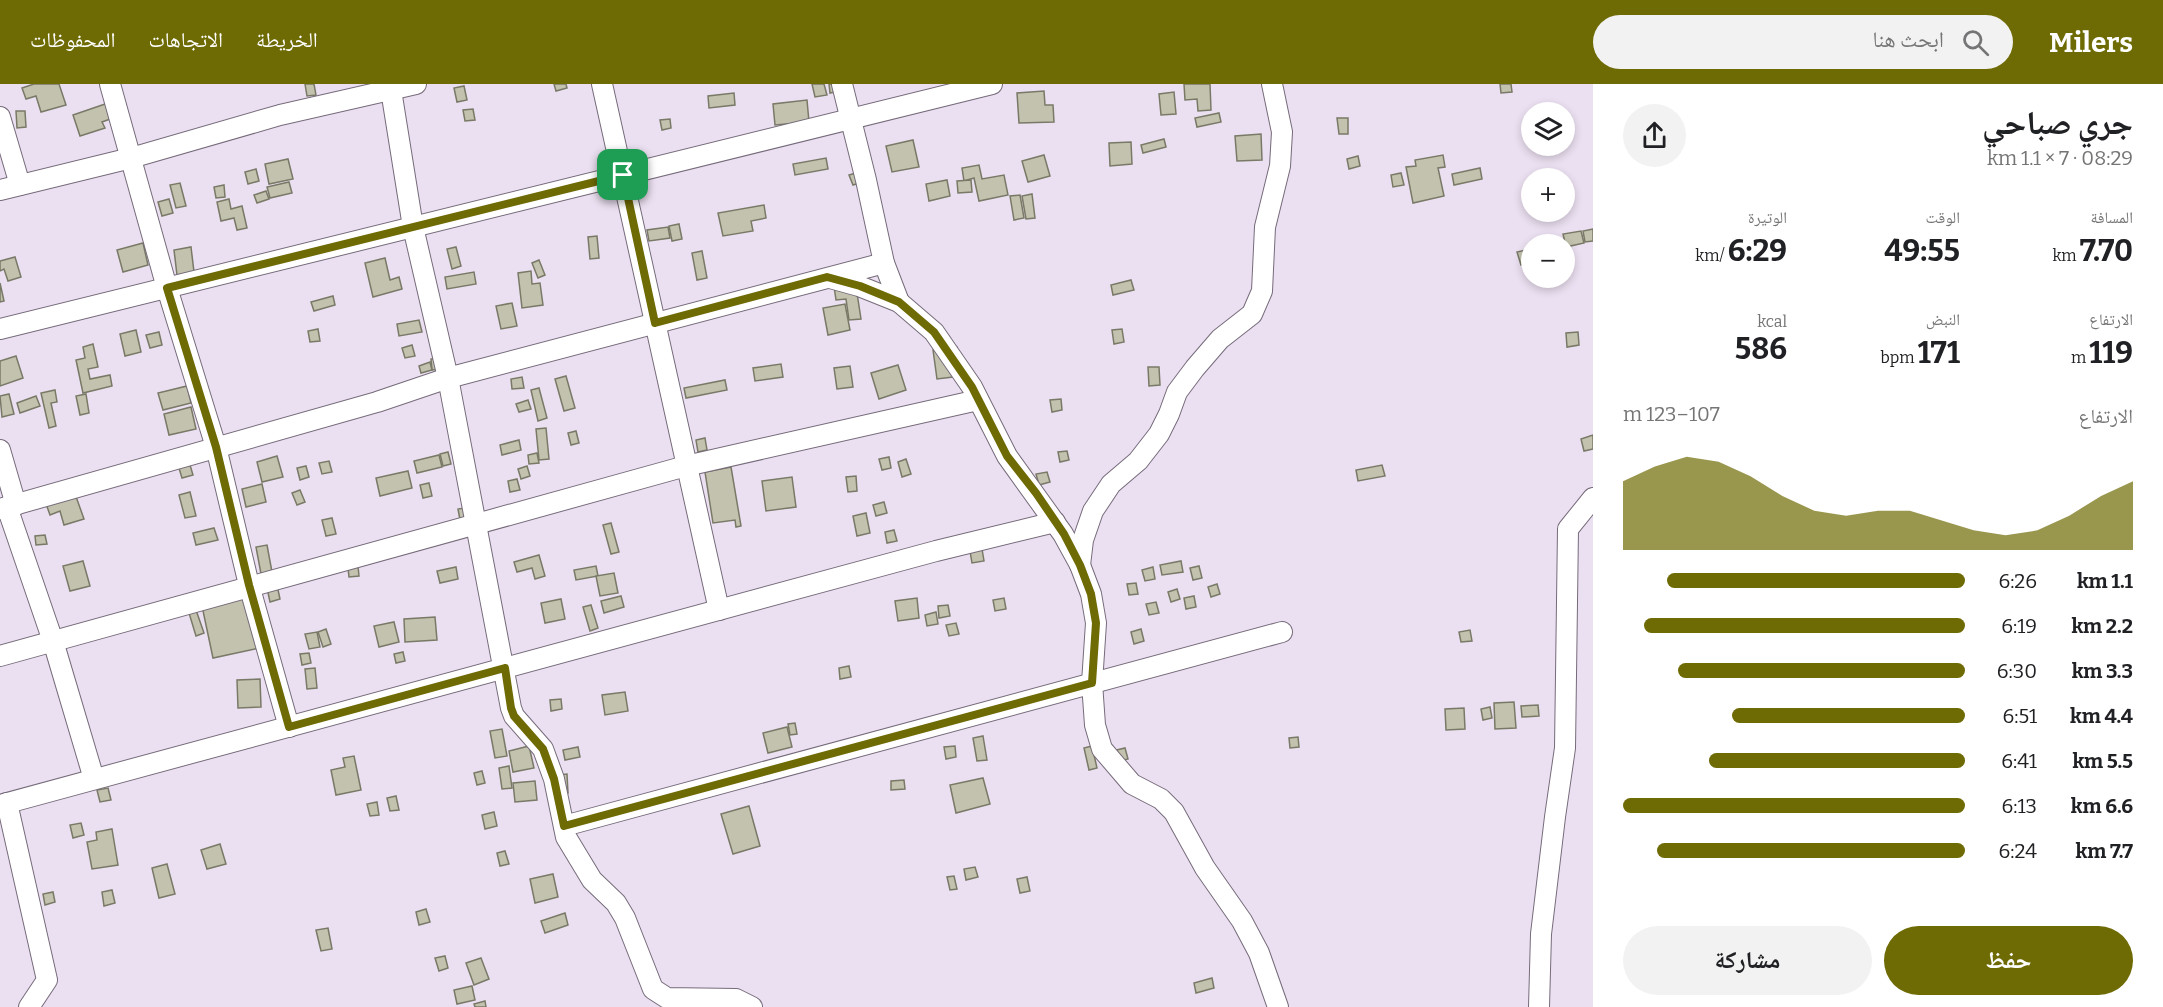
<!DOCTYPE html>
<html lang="ar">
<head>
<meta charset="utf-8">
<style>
  :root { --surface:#fff; --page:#f2f2f2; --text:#202124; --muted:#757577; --accent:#6e6a04 }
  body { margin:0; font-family:Bitter,"Noto Naskh Arabic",serif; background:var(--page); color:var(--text); direction:rtl; height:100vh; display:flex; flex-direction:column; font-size:22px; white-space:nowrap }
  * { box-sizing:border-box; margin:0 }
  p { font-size:20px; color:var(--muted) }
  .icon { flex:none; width:33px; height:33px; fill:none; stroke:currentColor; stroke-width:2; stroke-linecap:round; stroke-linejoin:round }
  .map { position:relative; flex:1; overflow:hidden; direction:ltr }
  .side { display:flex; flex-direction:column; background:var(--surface); width:570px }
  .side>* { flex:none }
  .fabs { position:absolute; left:1521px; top:18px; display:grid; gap:12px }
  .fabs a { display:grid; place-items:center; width:54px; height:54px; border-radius:50%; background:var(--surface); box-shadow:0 3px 9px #0003; font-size:30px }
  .pin { position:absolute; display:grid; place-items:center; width:51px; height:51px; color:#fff; margin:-26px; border-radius:12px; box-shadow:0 3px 9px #0006 }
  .round { display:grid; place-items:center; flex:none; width:63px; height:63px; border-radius:32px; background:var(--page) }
  .headline { display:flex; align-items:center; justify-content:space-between; height:102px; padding:0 30px }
  h1 { font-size:33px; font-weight:700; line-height:45px }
  .stats { display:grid; grid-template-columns:repeat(3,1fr); gap:9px; height:102px; padding:6px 30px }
  .stats div { display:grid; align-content:center }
  .stats b { font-size:30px; font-weight:700 }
  .stats small { font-size:16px; font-weight:400 }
  .stats p { font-size:16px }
  .chart { height:168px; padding:12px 30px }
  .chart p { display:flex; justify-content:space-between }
  .chart svg { width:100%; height:108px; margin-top:6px; fill:var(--accent); opacity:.7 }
  .button { display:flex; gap:12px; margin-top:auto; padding:12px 30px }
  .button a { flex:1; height:69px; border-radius:36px; background:var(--accent); color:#fff; font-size:24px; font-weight:700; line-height:69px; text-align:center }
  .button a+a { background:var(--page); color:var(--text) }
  ul { padding:0 30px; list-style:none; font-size:20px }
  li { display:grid; grid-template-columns:96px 72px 1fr; align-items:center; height:45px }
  li i { height:15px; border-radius:8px; background:var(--accent) }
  header { display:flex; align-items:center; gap:36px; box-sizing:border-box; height:84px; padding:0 30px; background:var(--accent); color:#fff }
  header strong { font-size:28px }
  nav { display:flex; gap:33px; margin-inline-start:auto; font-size:21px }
  .search { width:420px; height:54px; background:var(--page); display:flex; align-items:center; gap:15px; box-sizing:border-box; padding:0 21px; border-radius:33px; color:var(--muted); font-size:22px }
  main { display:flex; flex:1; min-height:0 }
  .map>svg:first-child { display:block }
  .building { fill:#c2c2ae; stroke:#797967; stroke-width:1.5 }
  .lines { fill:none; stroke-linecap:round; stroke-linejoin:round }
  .street-casing { stroke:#766b7a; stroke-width:22 }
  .street { stroke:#fff; stroke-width:20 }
  .route-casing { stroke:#fff; stroke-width:12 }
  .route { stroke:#6e6a04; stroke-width:8 }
</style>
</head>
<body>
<header>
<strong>Milers</strong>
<div class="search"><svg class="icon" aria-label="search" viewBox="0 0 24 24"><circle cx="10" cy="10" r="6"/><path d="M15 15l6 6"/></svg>ابحث هنا</div>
<nav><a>الخريطة</a><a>الاتجاهات</a><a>المحفوظات</a></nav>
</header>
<main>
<section class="side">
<div class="headline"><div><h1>جري صباحي</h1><p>08:29 · 7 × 1.1 km</p></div><a class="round"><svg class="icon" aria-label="share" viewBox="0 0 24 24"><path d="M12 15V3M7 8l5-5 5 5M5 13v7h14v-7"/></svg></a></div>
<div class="stats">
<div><p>المسافة</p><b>7.70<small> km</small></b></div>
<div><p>الوقت</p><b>49:55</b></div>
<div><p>الوتيرة</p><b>6:29<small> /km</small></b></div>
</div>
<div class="stats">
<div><p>الارتفاع</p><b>119<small> m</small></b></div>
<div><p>النبض</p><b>171<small> bpm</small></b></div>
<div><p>kcal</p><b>586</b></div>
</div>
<div class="chart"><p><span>الارتفاع</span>107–123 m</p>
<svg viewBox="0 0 160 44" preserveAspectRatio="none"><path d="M0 44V16L10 10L20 6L30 8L40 14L50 22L60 28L70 30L80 28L90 28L100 32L110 36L120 38L130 36L140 30L150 22L160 16V44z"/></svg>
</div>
<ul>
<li><b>1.1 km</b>6:26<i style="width:87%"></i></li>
<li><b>2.2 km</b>6:19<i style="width:94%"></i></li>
<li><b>3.3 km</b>6:30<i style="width:84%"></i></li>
<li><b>4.4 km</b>6:51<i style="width:68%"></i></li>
<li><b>5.5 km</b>6:41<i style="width:75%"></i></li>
<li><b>6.6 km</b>6:13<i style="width:100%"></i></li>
<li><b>7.7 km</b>6:24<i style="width:90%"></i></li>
</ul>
<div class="button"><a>حفظ</a><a>مشاركة</a></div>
</section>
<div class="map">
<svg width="1593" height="923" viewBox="0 0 1593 923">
  <rect width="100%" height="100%" fill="#ebe0f1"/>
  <g class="building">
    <path d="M34,0H59L66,21L41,28L36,12L26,15L22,4Z"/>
    <path d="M305,0H314L316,11L307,12Z"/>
    <path d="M554,0H566L567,4L556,7Z"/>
    <path d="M812,0H824L827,11L815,13Z"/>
    <path d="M829,0H839L840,7L830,9Z"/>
    <path d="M1184,0H1210L1211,26L1198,27L1197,15L1185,16Z"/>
    <path d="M1500,0H1511L1512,8L1501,9Z"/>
    <path d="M464,2L467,16L457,18L454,4Z"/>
    <path d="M1044,7L1045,21H1053L1054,38L1019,39L1017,9Z"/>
    <path d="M1174,8L1176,30L1161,31L1159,10Z"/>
    <path d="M734,9L735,21L709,24L708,12Z"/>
    <path d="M807,16L809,38L775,41L773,20Z"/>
    <path d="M108,19L113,34L102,38L105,44L80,52L73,31Z"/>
    <path d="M473,25L475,36L465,37L463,26Z"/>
    <path d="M16,27H25L26,43L17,44Z"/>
    <path d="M1219,29L1221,38L1197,43L1195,34Z"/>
    <path d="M1337,34H1348V50H1339Z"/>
    <path d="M670,35L671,44L662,46L660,36Z"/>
    <path d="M1261,50L1262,76L1237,77L1235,52Z"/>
    <path d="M1164,55L1166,63L1143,69L1141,61Z"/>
    <path d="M913,56L919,83L892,88L886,62Z"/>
    <path d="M1131,58L1132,80L1110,82L1109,59Z"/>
    <path d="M1044,71L1050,92L1028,98L1022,77Z"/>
    <path d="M1443,71L1445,83L1438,84L1444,112L1413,119L1406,83L1416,82L1415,76Z"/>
    <path d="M1358,72L1360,82L1349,85L1347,75Z"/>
    <path d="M826,74L828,85L795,91L793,80Z"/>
    <path d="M288,75L293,95L269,100L265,80Z"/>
    <path d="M979,81L982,95L1004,91L1008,111L979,117L974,94L964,97L962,84Z"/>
    <path d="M1480,84L1482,95L1454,101L1452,90Z"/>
    <path d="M256,85L259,97L248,100L245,88Z"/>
    <path d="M863,87L866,97L853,101L849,91Z"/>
    <path d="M1401,89L1404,101L1393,103L1391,91Z"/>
    <path d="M947,96L950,112L929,117L926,100Z"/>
    <path d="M971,96L972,108L958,109L957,97Z"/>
    <path d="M289,98L292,109L270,114L267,103Z"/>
    <path d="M180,99L186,122L176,124L170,101Z"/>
    <path d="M224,101L225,113L216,114L214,103Z"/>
    <path d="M266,107L269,115L257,119L254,111Z"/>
    <path d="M1032,110L1035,134L1026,135L1022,112Z"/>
    <path d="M1020,111L1024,134L1014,136L1010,112Z"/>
    <path d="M169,115L173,129L162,132L158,118Z"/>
    <path d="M229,115L231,125L242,122L247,144L237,146L234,134L221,137L217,118Z"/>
    <path d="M764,121L766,134L751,137L753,147L723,152L718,129Z"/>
    <path d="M679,140L682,155L672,157L669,142Z"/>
    <path d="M668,143L670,154L649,157L647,146Z"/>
    <path d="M1593,145V157L1585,158L1583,147Z"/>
    <path d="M1581,147L1584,159L1566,163L1563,150Z"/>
    <path d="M597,152L599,174L590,175L588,153Z"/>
    <path d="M143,159L148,181L123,188L117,166Z"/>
    <path d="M191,163L194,188L177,191L174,166Z"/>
    <path d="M456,163L461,182L452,185L447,165Z"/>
    <path d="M1526,166L1530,178L1521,181L1517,168Z"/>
    <path d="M702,167L707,194L697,196L692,169Z"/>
    <path d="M15,173L21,193L8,197L4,185L0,187V177Z"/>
    <path d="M385,174L390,196L399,193L402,205L373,213L365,179Z"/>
    <path d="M539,176L545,191L538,194L532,179Z"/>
    <path d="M531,187L532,200L540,199L543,221L522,224L518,189Z"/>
    <path d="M474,188L476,200L447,205L445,193Z"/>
    <path d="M1131,196L1134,206L1113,211L1111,201Z"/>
    <path d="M0,199L4,217L0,218Z"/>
    <path d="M834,202L857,209L861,235L849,236L846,215L836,216Z"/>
    <path d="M333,212L335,221L314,227L311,218Z"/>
    <path d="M512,219L517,242L501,245L496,222Z"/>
    <path d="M845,220L850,246L828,251L823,224Z"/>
    <path d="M419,236L422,248L399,252L397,240Z"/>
    <path d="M318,245L320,257L310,258L308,247Z"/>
    <path d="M1122,245L1124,258L1114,260L1112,246Z"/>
    <path d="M136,246L141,268L125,272L120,250Z"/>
    <path d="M159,248L162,261L150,264L146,251Z"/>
    <path d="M1578,248L1579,261L1567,263L1566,249Z"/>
    <path d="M93,260L98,283L88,285L90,295L110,291L112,302L83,309L76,276L85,274L83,263Z"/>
    <path d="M412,261L415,272L405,274L402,264Z"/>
    <path d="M957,263L961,292L937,295L933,266Z"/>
    <path d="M16,272L23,294L0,302V277Z"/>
    <path d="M442,273L443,285L432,286L431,275Z"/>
    <path d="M430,278L432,286L421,289L419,282Z"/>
    <path d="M781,280L783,293L755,297L753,284Z"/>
    <path d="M898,281L906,306L879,315L871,289Z"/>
    <path d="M850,282L853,303L837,305L834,284Z"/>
    <path d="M1148,283H1159L1160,301L1149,302Z"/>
    <path d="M566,292L575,324L564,327L555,295Z"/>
    <path d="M522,293L524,304L512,305L511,295Z"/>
    <path d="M725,296L727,306L686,314L684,304Z"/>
    <path d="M187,302L191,319L163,326L158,309Z"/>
    <path d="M539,304L547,334L538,337L531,306Z"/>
    <path d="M55,306L57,318L51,319L56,342L49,344L41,309Z"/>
    <path d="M9,310L14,330L2,333L0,312Z"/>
    <path d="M86,310L89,329L80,331L76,312Z"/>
    <path d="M36,312L40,322L20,329L17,319Z"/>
    <path d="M1061,315L1062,326L1052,328L1050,316Z"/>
    <path d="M528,316L531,325L519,328L516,320Z"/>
    <path d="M191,323L196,345L169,351L164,330Z"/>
    <path d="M546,344L549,375L539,376L536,345Z"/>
    <path d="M576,347L579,359L571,361L568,349Z"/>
    <path d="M1593,351V365L1584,367L1581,355Z"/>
    <path d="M705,354L707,366L698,368L696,356Z"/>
    <path d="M519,356L521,366L502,371L500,361Z"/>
    <path d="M1067,367L1069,376L1060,378L1058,368Z"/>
    <path d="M448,368L451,380L443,382L440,370Z"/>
    <path d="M537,369L539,379L529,380L528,371Z"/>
    <path d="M439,371L442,383L417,389L414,377Z"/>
    <path d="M277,372L283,393L262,398L257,378Z"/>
    <path d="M889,373L891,384L882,386L879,375Z"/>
    <path d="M906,375L911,390L902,393L898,378Z"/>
    <path d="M329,377L332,388L322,390L319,379Z"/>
    <path d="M190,381L193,391L182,394L179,384Z"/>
    <path d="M1382,381L1385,392L1358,397L1356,386Z"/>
    <path d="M306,382L309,393L300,396L297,384Z"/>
    <path d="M527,382L530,392L521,395L518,385Z"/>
    <path d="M731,383L741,442L736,443L735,436L713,439L705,388Z"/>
    <path d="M408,387L412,404L380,412L376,394Z"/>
    <path d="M1047,388L1050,398L1039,401L1036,390Z"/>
    <path d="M856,392L857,407L848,408L846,393Z"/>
    <path d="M792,393L796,423L766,427L762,397Z"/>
    <path d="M517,395L520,406L510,408L508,397Z"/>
    <path d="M429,399L432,412L423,414L420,401Z"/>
    <path d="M262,400L266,418L246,423L242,405Z"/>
    <path d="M300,406L305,418L297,421L292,409Z"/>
    <path d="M74,407L84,435L64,441L60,427L50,431L45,417Z"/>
    <path d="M190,408L196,432L185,434L179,411Z"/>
    <path d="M884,418L887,429L876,432L873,421Z"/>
    <path d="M470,423L472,434L460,436L458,425Z"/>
    <path d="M866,429L870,449L857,452L853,432Z"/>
    <path d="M332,434L336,450L326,452L322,436Z"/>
    <path d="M611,439L619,468L611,470L603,441Z"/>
    <path d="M214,444L218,456L196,461L193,449Z"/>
    <path d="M894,446L897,457L887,459L885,448Z"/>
    <path d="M45,451L47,460L36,461L35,452Z"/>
    <path d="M267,461L272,488L261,490L256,463Z"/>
    <path d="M982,465L984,477L972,479L970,467Z"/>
    <path d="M539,471L545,492L535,495L532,484L517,488L514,478Z"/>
    <path d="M83,477L90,502L70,507L63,482Z"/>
    <path d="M1181,477L1183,488L1162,491L1160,481Z"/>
    <path d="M358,482L359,492L349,493L348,484Z"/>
    <path d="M596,482L598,492L576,496L574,486Z"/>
    <path d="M1199,482L1202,494L1193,496L1190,484Z"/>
    <path d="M456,483L458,495L440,499L437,487Z"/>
    <path d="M1153,483L1155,495L1145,497L1142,486Z"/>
    <path d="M614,489L618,509L600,512L596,492Z"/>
    <path d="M1136,499L1138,510L1129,511L1127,500Z"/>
    <path d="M1217,500L1220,510L1211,513L1208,503Z"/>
    <path d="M277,501L280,515L270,518L267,504Z"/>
    <path d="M1177,505L1180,515L1171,518L1168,508Z"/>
    <path d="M257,510L260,564L213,574L202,522Z"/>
    <path d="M621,512L624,523L604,529L601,517Z"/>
    <path d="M1194,512L1196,523L1186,525L1184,514Z"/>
    <path d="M917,514L919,534L898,537L895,517Z"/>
    <path d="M1004,514L1006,525L995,527L993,516Z"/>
    <path d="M561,515L565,535L545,539L541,519Z"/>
    <path d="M1156,518L1159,529L1149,531L1146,520Z"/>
    <path d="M591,521L598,544L590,547L583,523Z"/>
    <path d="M948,521L950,532L939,534L938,522Z"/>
    <path d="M196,526L204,549L196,552L189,529Z"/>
    <path d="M936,528L938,540L927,542L925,531Z"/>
    <path d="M435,533L437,556L405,558L404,535Z"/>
    <path d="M394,538L399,558L379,563L374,542Z"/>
    <path d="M956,539L959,550L949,552L946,541Z"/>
    <path d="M326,545L331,560L323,563L318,548Z"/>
    <path d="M1141,545L1144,557L1134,560L1131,548Z"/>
    <path d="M1470,546L1472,557L1461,558L1459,548Z"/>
    <path d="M317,548L320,563L309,565L305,550Z"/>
    <path d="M403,568L405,577L396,579L394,570Z"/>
    <path d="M309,569L311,579L302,581L300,570Z"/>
    <path d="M849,582L851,593L840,595L839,584Z"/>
    <path d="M315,584L317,604L307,605L305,585Z"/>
    <path d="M260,595L261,623L238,624L237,596Z"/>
    <path d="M625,608L628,627L605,631L602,611Z"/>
    <path d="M561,615L562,625L551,627L550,616Z"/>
    <path d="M1514,618L1516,644L1495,645L1494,619Z"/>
    <path d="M1538,621L1539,632L1522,633L1521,622Z"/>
    <path d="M1490,623L1492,634L1483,636L1481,625Z"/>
    <path d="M1464,624L1465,645L1446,646L1445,625Z"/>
    <path d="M795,639L797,650L790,651L788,640Z"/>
    <path d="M787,643L792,663L768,669L763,649Z"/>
    <path d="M502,645L507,672L495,674L490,647Z"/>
    <path d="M983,652L987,676L977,677L973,654Z"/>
    <path d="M1298,653L1299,663L1290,664L1289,654Z"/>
    <path d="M529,662L534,684L513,688L509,667Z"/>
    <path d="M955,662L956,673L946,675L944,663Z"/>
    <path d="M1092,662L1097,684L1089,686L1084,664Z"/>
    <path d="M578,663L580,673L565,676L563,666Z"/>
    <path d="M1125,664L1128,675L1103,681L1100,670Z"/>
    <path d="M354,672L361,706L336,711L331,686L345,683L343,674Z"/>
    <path d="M509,682L512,704L502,705L499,684Z"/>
    <path d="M482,687L485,699L477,701L474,689Z"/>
    <path d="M567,690L568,709L551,711L549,692Z"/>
    <path d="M983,694L990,720L956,729L950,701Z"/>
    <path d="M904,696L905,705L891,706V697Z"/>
    <path d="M535,697L537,716L515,718L513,699Z"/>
    <path d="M108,704L111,716L100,718L97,706Z"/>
    <path d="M396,712L399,726L390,727L387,714Z"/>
    <path d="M377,718L379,731L370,732L367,720Z"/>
    <path d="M749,722L760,762L733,770L721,730Z"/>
    <path d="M494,728L497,742L485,745L482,731Z"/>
    <path d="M81,739L84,751L73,754L70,741Z"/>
    <path d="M112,745L118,781L92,785L87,758L97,756L96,748Z"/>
    <path d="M220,760L226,780L207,785L201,766Z"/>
    <path d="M505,767L509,780L500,782L497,769Z"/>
    <path d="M167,780L175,810L159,814L152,784Z"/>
    <path d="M975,783L978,793L966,796L964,785Z"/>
    <path d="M553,790L558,813L535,819L530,795Z"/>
    <path d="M954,792L957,805L950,806L947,793Z"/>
    <path d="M1027,793L1030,807L1020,809L1017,795Z"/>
    <path d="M112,806L115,819L104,822L102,808Z"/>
    <path d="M53,808L55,818L45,821L43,810Z"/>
    <path d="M426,825L430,838L419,841L416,828Z"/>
    <path d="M565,829L568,841L545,849L541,837Z"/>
    <path d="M328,844L332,865L321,867L316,846Z"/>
    <path d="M445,872L448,884L439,887L435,874Z"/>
    <path d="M481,874L489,895L474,901L466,879Z"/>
    <path d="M1212,894L1214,904L1196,909L1194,899Z"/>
    <path d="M472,902L475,916L457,920L454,906Z"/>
    <path d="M485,917L486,923H475L474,920Z"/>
  </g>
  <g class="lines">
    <defs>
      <g id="street">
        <path d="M110,0L167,204L216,363L249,501L289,643"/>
        <path d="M602,0L719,526"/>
        <path d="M842,0L866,96L884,179L899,218"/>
        <path d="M391,6L413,143L448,294L511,624L514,632L543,665L554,695L566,753L592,796L616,819L625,834L653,905L667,914L736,915L752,923"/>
        <path d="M0,33L20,101"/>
        <path d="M0,106L131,74L280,31L416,0"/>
        <path d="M830,194L859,202L899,218L934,248L972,303L1007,372L1063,450L1080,481L1091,510L1096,539L1092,599L1095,641L1102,665L1132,700L1161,715L1174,728L1205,784L1242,837L1259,869L1278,923"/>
        <path d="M0,245L992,0"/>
        <path d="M0,366L16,421"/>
        <path d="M7,423L53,557L94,695"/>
        <path d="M0,425L377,318L448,294L884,179"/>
        <path d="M1080,481L1083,456L1093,427L1111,400L1138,377L1159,350L1169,330L1177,308L1195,284L1220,255L1252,230L1262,207L1265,143L1280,82L1282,48L1272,0"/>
        <path d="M0,572L686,382L978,316"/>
        <path d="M7,719L47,896L29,923"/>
        <path d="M0,721L936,467L1055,438"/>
        <path d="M564,742L1282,548"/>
        <path d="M1539,923L1541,850L1555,733L1565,664L1568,445L1593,414"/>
      </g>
    </defs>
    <use href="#street" class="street-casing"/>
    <use href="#street" class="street"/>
  </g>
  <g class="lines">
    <defs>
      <path id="route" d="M623,91L655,239L827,193L860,202L899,218L934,248L972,303L1007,372L1036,409L1064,450L1080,481L1091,510L1096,539L1092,599L564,742L554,695L543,665L514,632L511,624L505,584L289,643L249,501L216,363L167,204Z"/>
    </defs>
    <use href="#route" class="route-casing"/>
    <use href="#route" class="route"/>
  </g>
</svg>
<div class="fabs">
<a><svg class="icon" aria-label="layers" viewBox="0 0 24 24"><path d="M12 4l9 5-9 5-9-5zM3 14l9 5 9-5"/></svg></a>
<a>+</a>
<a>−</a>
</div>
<div class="pin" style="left:623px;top:91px;background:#1e9e55"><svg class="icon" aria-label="arrive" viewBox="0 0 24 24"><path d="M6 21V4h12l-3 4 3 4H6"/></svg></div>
</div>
</main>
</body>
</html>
